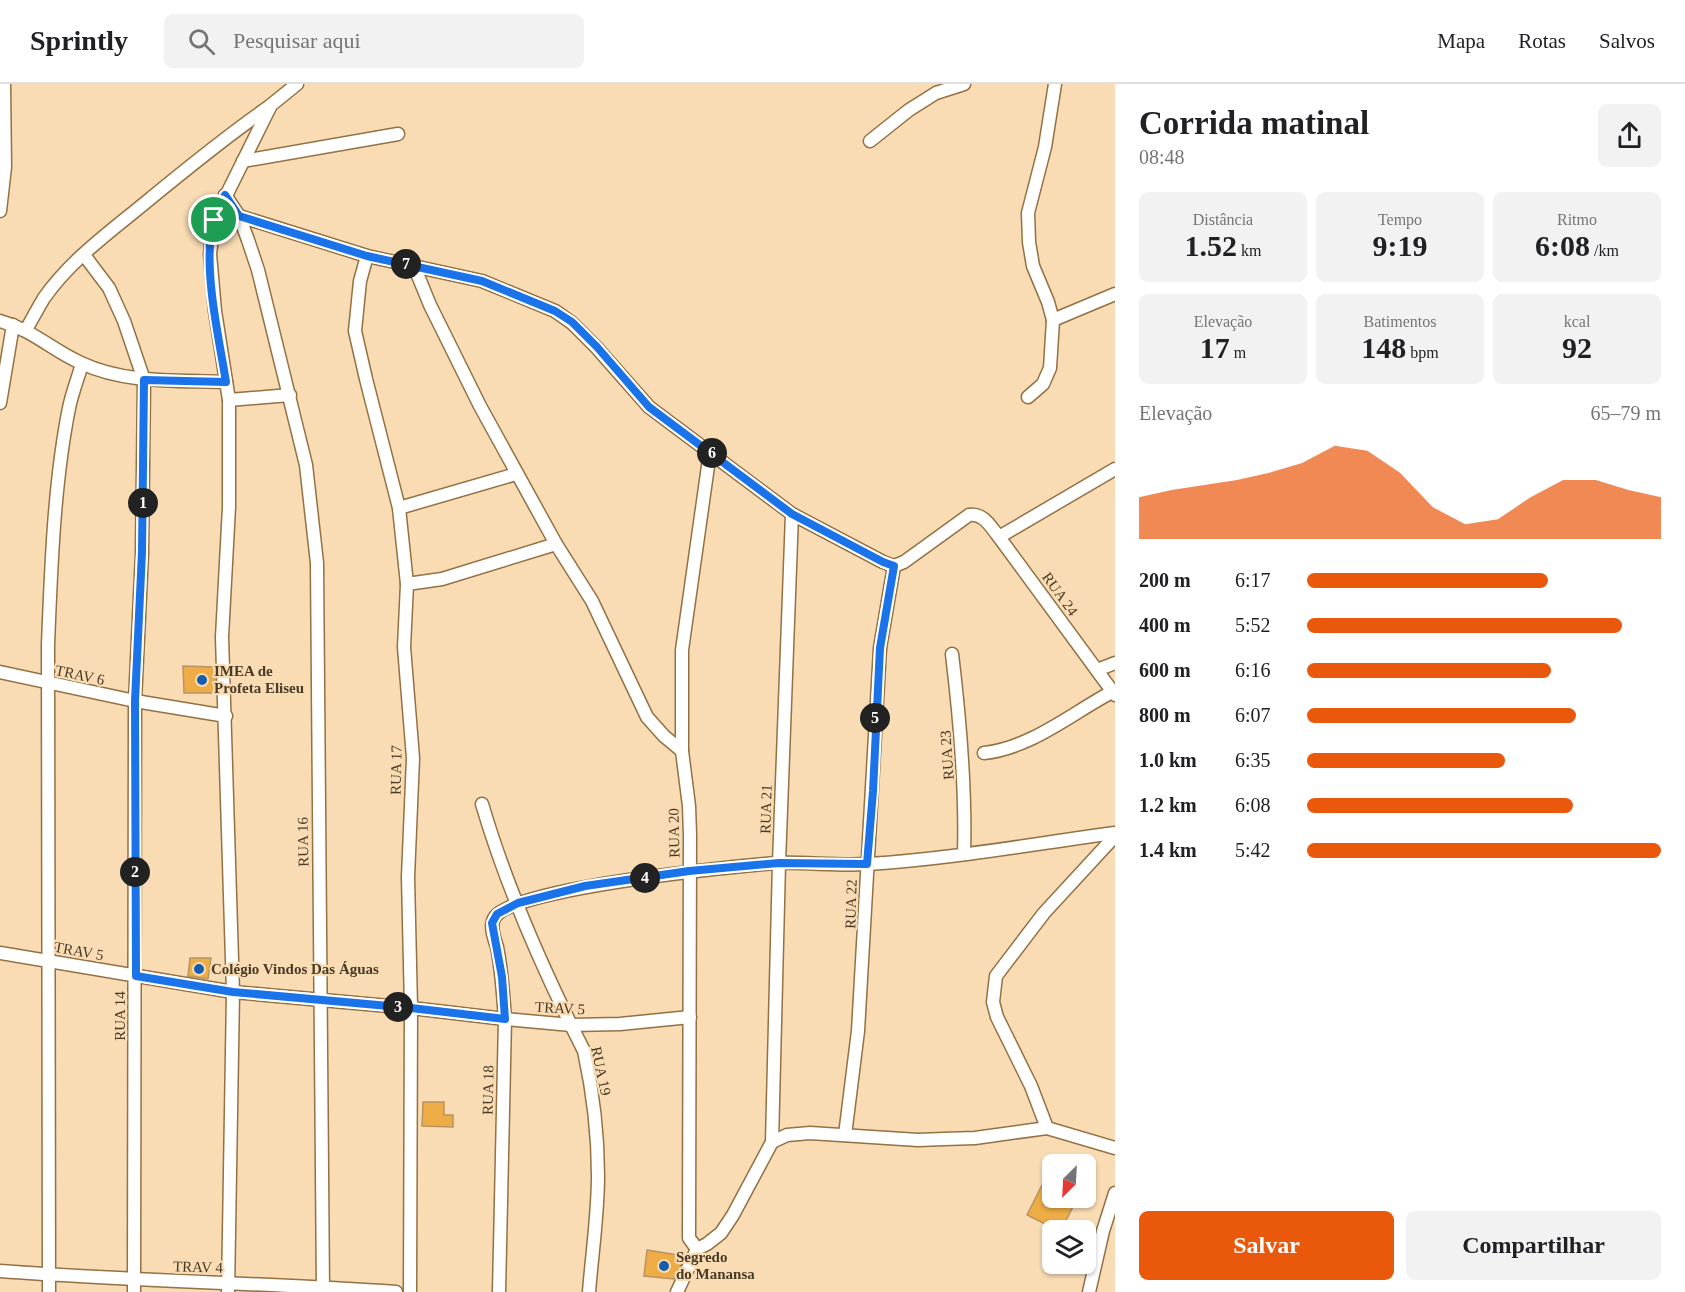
<!DOCTYPE html>
<html lang="pt">
<head>
<meta charset="utf-8">
<style>
  :root { --surface:#fff; --page:#f2f2f2; --text:#202124; --muted:#757577; --line:#e0e0e0; --accent:#ea580c }
  body { margin:0; font-family:"Times New Roman",serif; background:var(--page); color:var(--text); height:100vh; display:flex; flex-direction:column; font-size:22px; white-space:nowrap }
  * { box-sizing:border-box; margin:0 }
  p { font-size:20px; color:var(--muted) }
  .icon { flex:none; width:33px; height:33px; fill:none; stroke:currentColor; stroke-width:2; stroke-linecap:round; stroke-linejoin:round }
  .map { position:relative; flex:1; overflow:hidden }
  .sheet { display:flex; flex-direction:column; background:var(--surface); width:570px }
  .sheet>* { flex:none }
  .needle { width:39px; rotate:204deg }
  .buttons { position:absolute; left:1042px; top:1070px; display:grid; gap:12px }
  .buttons a { display:grid; place-items:center; width:54px; height:54px; border-radius:9px; background:var(--surface); box-shadow:0 2px 4px #0004; font-size:30px }
  .pin { position:absolute; display:grid; place-items:center; width:51px; height:51px; color:#fff; margin:-26px; border:3px solid #fff; border-radius:50%; box-shadow:0 2px 6px #0007 }
  .km { position:absolute; width:30px; height:30px; margin:-15px; border-radius:50%; background:#222; color:#fff; font-size:16px; line-height:30px; text-align:center }
  .round { display:grid; place-items:center; flex:none; width:63px; height:63px; border-radius:9px; background:var(--page) }
  .overview { display:flex; align-items:center; justify-content:space-between; height:102px; padding:0 24px }
  h1 { font-size:33px; font-weight:600; line-height:45px }
  .metrics { display:grid; grid-template-columns:repeat(3,1fr); gap:9px; height:102px; padding:6px 24px }
  .metrics div { display:grid; align-content:center; border-radius:9px; background:var(--page); text-align:center }
  .metrics b { font-size:30px; font-weight:600 }
  .metrics small { font-size:16px; font-weight:400 }
  .metrics p { font-size:16px }
  .chart { height:168px; padding:12px 24px }
  .chart p { display:flex; justify-content:space-between }
  .chart svg { width:100%; height:108px; margin-top:6px; fill:var(--accent); opacity:.7 }
  .cta { display:flex; gap:12px; margin-top:auto; padding:12px 24px }
  .cta a { flex:1; height:69px; border-radius:9px; background:var(--accent); color:#fff; font-size:24px; font-weight:600; line-height:69px; text-align:center }
  .cta a+a { background:var(--page); color:var(--text) }
  ul { padding:0 24px; list-style:none; font-size:20px }
  li { display:grid; grid-template-columns:96px 72px 1fr; align-items:center; height:45px }
  li i { height:15px; border-radius:8px; background:var(--accent) }
  header { display:flex; align-items:center; gap:36px; box-sizing:border-box; height:84px; padding:0 30px; background:var(--surface); border-bottom:2px solid var(--line) }
  header strong { font-size:28px }
  nav { display:flex; gap:33px; margin-inline-start:auto; font-size:21px }
  .search { width:420px; height:54px; background:var(--page); display:flex; align-items:center; gap:15px; box-sizing:border-box; padding:0 21px; border-radius:9px; color:var(--muted); font-size:22px }
  main { display:flex; flex:1; min-height:0 }
  .map>svg:first-child { display:block }
  .building { fill:#edac45; stroke:#b79464; stroke-width:1.5 }
  .lines { fill:none; stroke-linecap:round; stroke-linejoin:round }
  .minor-casing { stroke:#937142; stroke-width:15 }
  .minor { stroke:#fff; stroke-width:12 }
  .route-casing { stroke:#fff; stroke-width:12 }
  .route { stroke:#1a73e8; stroke-width:8 }
  .poi-dot { fill:#165ead; stroke:#f9dcb4; stroke-width:2 }
  .labels { text-anchor:middle; dominant-baseline:central; stroke-width:4.5; stroke-linejoin:round; paint-order:stroke }
  .street-label { font-size:15px; fill:#483a25; stroke:#f9dcb4 }
  .poi-label { font-size:15px; font-weight:bold; fill:#483a25; stroke:#f9dcb4; text-anchor:start }
</style>
</head>
<body>
<header>
<strong>Sprintly</strong>
<div class="search"><svg class="icon" aria-label="search" viewBox="0 0 24 24"><circle cx="10" cy="10" r="6"/><path d="M15 15l6 6"/></svg>Pesquisar aqui</div>
<nav><a>Mapa</a><a>Rotas</a><a>Salvos</a></nav>
</header>
<main>
<div class="map">
<svg width="1115" height="1208" viewBox="0 0 1115 1208">
  <rect width="100%" height="100%" fill="#f9dcb4"/>
  <g class="building">
    <path d="M183,582L215,583V609H184Z"/>
    <path d="M190,874H211L208,895L188,892Z"/>
    <path d="M423,1018H444V1031H453V1043L422,1042Z"/>
    <path d="M1053,1079V1113H1078L1061,1146H1057L1027,1131Z"/>
    <path d="M647,1166L685,1172L674,1195L644,1192Z"/>
  </g>
  <g class="lines">
    <defs>
      <g id="minor">
        <path d="M870,57L909,26L936,9L964,0"/>
        <path d="M243,77L398,50"/>
        <path d="M225,111L239,132L248,156L258,186L306,381L317,479L323,1208"/>
        <path d="M0,127L5,83L4,0"/>
        <path d="M239,132L367,172L482,197L555,227L572,239L596,263L649,323L792,430L883,478L894,482L904,478L969,431C984,429 990,442 999,453L1115,611"/>
        <path d="M84,171L109,204L124,237L144,296L142,469L135,617L134,1208"/>
        <path d="M367,172L360,197L355,247L366,295L399,424L407,500L404,563L413,674L408,793L411,924L410,1208"/>
        <path d="M414,182L430,221L480,322L556,460L592,517L647,633L664,652L682,667"/>
        <path d="M1053,236L1115,210"/>
        <path d="M0,237C33,246 52,266 81,279C126,300 178,296 226,298"/>
        <path d="M26,246C32,235 38,224 44,214C72,174 114,145 151,114C190,82 228,51 270,22"/>
        <path d="M1028,313L1043,300L1050,284L1053,236L1048,218L1033,182L1029,158L1028,129L1045,63L1055,0"/>
        <path d="M229,316L290,311"/>
        <path d="M0,319L13,241"/>
        <path d="M399,424L516,390"/>
        <path d="M999,453L1115,385"/>
        <path d="M407,500L442,495L556,460"/>
        <path d="M952,570C960,636 966,703 964,770"/>
        <path d="M1097,586L1115,579"/>
        <path d="M0,588L135,617L226,632"/>
        <path d="M984,669C1031,664 1072,629 1112,608"/>
        <path d="M482,720C507,805 544,888 584,967C593,1008 598,1050 598,1092C598,1130 592,1170 589,1208"/>
        <path d="M0,869L233,908L411,924L505,935L571,941L620,940L690,933"/>
        <path d="M1047,1044L1031,1002L997,933L993,918L996,892L1044,829L1115,752"/>
        <path d="M845,1051L858,947L880,564L894,482"/>
        <path d="M772,1058L779,779L792,430"/>
        <path d="M697,1165L689,1154L690,751L689,722L682,667V566L710,368"/>
        <path d="M0,1187C132,1197 264,1199 396,1208"/>
        <path d="M49,1208L48,561C51,484 54,399 69,324C72,309 78,294 82,280"/>
        <path d="M228,1208L233,908L222,553L229,423V316L215,227L210,170L214,136L271,21L297,0"/>
        <path d="M499,1208L505,935C503,911 502,887 497,863C494,854 489,841 495,833C513,804 736,782 777,779C807,778 838,782 868,780C950,775 1033,760 1115,749"/>
        <path d="M677,1208L697,1165L707,1160L721,1149L733,1131L772,1058L787,1051L810,1049L918,1056L944,1055L975,1054L1047,1044L1115,1064"/>
        <path d="M1089,1208L1103,1147L1115,1109"/>
      </g>
    </defs>
    <use href="#minor" class="minor-casing"/>
    <use href="#minor" class="minor"/>
  </g>
  <g class="lines">
    <defs>
      <path id="route" d="M225,111L239,132L367,172L482,197L555,227L572,238L597,263L649,323L792,430L883,478L894,482L880,564L873,707L867,780L779,779L689,787L585,802L518,819L497,830L492,839L502,893L505,935L411,924L233,908L136,892L135,617L142,468L144,296L226,298C219,255 205,193 211,150C213,136 220,124 225,111Z"/>
    </defs>
    <use href="#route" class="route-casing"/>
    <use href="#route" class="route"/>
  </g>
  <g class="poi-dot">
    <circle cx="202" cy="596" r="6"/>
    <circle cx="199" cy="885" r="6"/>
    <circle cx="664" cy="1182" r="6"/>
  </g>
  <g class="labels">
    <g class="street-label">
      <text transform="translate(1060 510) rotate(54)">RUA 24</text>
      <text transform="translate(80 591) rotate(12)">TRAV 6</text>
      <text transform="translate(947 671) rotate(-94)">RUA 23</text>
      <text transform="translate(396 686) rotate(-89)">RUA 17</text>
      <text transform="translate(766 725) rotate(-88)">RUA 21</text>
      <text transform="translate(674 749) rotate(-91)">RUA 20</text>
      <text transform="translate(303 758) rotate(-91)">RUA 16</text>
      <text transform="translate(851 820) rotate(-88)">RUA 22</text>
      <text transform="translate(79 867) rotate(10)">TRAV 5</text>
      <text transform="translate(560 924) rotate(3)">TRAV 5</text>
      <text transform="translate(120 932) rotate(-90)">RUA 14</text>
      <text transform="translate(601 987) rotate(78)">RUA 19</text>
      <text transform="translate(488 1006) rotate(-89)">RUA 18</text>
      <text transform="translate(198 1183) rotate(2)">TRAV 4</text>
    </g>
    <g class="poi-label">
      <text x="214" y="587">IMEA de<tspan x="214" dy="17">Profeta Eliseu</tspan></text>
      <text x="211" y="885">Colégio Vindos Das Águas</text>
      <text x="676" y="1173">Segredo<tspan x="676" dy="17">do Manansa</tspan></text>
    </g>
  </g>
</svg>
<div class="buttons">
<a><svg class="needle" viewBox="-14 -14 28 28"><path d="M0-13l5 13h-10z" fill="#e53935"/><path d="M0 13l5-13h-10z" fill="#757577"/></svg></a>
<a><svg class="icon" aria-label="layers" viewBox="0 0 24 24"><path d="M12 4l9 5-9 5-9-5zM3 14l9 5 9-5"/></svg></a>
</div>
<div class="pin" style="left:214px;top:136px;background:#1e9e55"><svg class="icon" aria-label="arrive" viewBox="0 0 24 24"><path d="M6 21V4h12l-3 4 3 4H6"/></svg></div>
<b class="km" style="left:143px;top:419px">1</b>
<b class="km" style="left:135px;top:788px">2</b>
<b class="km" style="left:398px;top:923px">3</b>
<b class="km" style="left:645px;top:794px">4</b>
<b class="km" style="left:875px;top:634px">5</b>
<b class="km" style="left:712px;top:369px">6</b>
<b class="km" style="left:406px;top:180px">7</b>
</div>
<section class="sheet">
<div class="overview"><div><h1>Corrida matinal</h1><p>08:48</p></div><a class="round"><svg class="icon" aria-label="share" viewBox="0 0 24 24"><path d="M12 15V3M7 8l5-5 5 5M5 13v7h14v-7"/></svg></a></div>
<div class="metrics">
<div><p>Distância</p><b>1.52<small> km</small></b></div>
<div><p>Tempo</p><b>9:19</b></div>
<div><p>Ritmo</p><b>6:08<small> /km</small></b></div>
</div>
<div class="metrics">
<div><p>Elevação</p><b>17<small> m</small></b></div>
<div><p>Batimentos</p><b>148<small> bpm</small></b></div>
<div><p>kcal</p><b>92</b></div>
</div>
<div class="chart"><p><span>Elevação</span>65–79 m</p>
<svg viewBox="0 0 160 44" preserveAspectRatio="none"><path d="M0 44V27L10 24L20 22L30 20L40 17L50 13L60 6L70 8L80 17L90 31L100 38L110 36L120 27L130 20L140 20L150 24L160 27V44z"/></svg>
</div>
<ul>
<li><b>200 m</b>6:17<i style="width:68%"></i></li>
<li><b>400 m</b>5:52<i style="width:89%"></i></li>
<li><b>600 m</b>6:16<i style="width:69%"></i></li>
<li><b>800 m</b>6:07<i style="width:76%"></i></li>
<li><b>1.0 km</b>6:35<i style="width:56%"></i></li>
<li><b>1.2 km</b>6:08<i style="width:75%"></i></li>
<li><b>1.4 km</b>5:42<i style="width:100%"></i></li>
</ul>
<div class="cta"><a>Salvar</a><a>Compartilhar</a></div>
</section>
</main>
</body>
</html>
